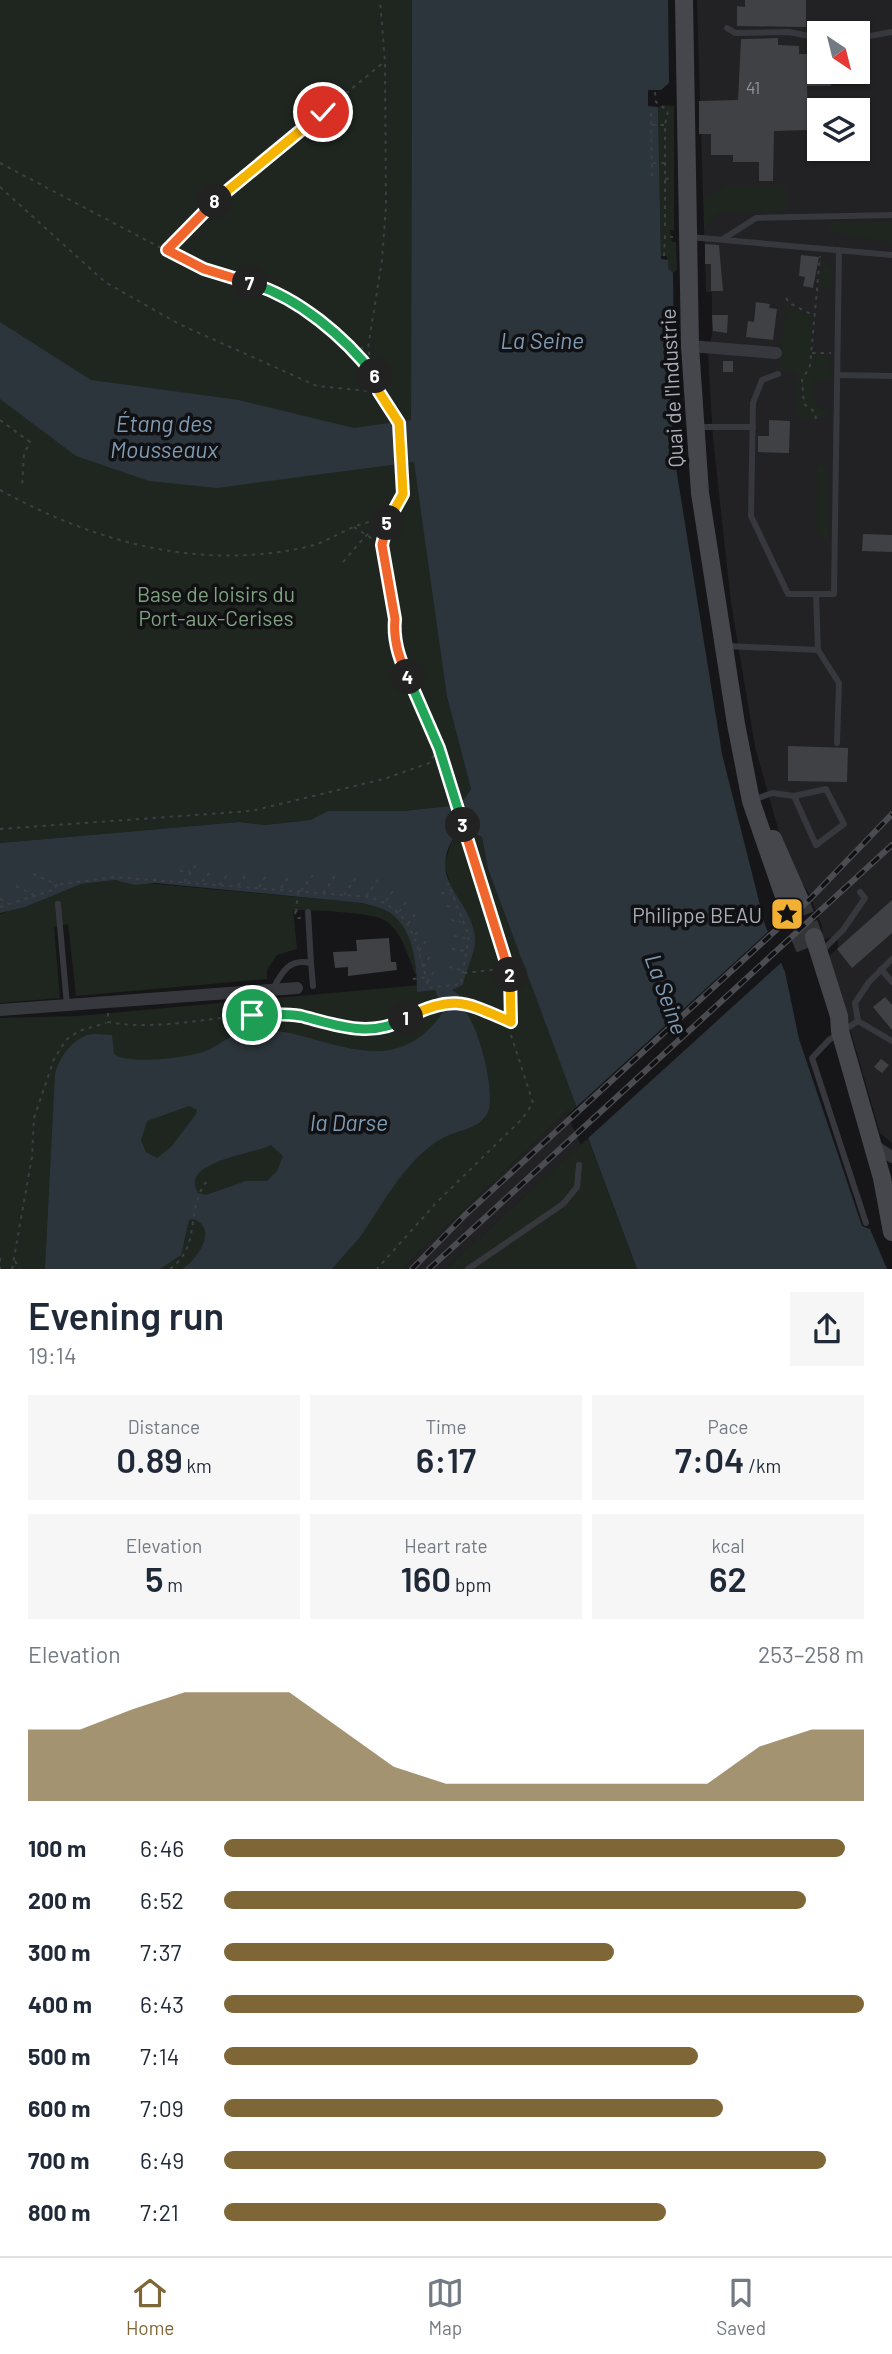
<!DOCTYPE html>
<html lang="en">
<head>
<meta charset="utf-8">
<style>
  :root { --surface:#fff; --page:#f6f6f7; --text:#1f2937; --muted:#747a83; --line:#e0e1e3; --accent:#7e6636 }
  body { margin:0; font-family:Barlow,sans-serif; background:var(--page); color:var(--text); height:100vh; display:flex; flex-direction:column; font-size:26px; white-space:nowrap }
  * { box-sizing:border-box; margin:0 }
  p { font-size:23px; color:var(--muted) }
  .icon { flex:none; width:38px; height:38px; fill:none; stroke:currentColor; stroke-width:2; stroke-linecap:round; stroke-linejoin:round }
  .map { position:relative; height:1269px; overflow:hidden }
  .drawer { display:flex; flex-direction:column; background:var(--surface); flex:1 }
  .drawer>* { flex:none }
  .needle { width:46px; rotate:145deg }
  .buttons { position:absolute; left:807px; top:21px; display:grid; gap:14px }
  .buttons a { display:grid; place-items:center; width:63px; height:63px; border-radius:0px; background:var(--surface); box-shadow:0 2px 5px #0004; font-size:35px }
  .pin { position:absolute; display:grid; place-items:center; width:60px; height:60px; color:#fff; margin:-30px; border:4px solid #fff; border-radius:50%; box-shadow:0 2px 7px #0007 }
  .km { position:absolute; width:35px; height:35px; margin:-18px; border-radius:50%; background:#222; color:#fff; font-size:19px; line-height:35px; text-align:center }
  .round { display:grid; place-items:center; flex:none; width:74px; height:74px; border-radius:0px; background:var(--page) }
  .summary { display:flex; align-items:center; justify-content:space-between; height:119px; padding:0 28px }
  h1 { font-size:38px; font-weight:600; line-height:52px }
  .stats { display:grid; grid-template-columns:repeat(3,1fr); gap:10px; height:119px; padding:7px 28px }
  .stats div { display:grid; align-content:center; border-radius:0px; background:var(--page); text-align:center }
  .stats b { font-size:35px; font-weight:600 }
  .stats small { font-size:19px; font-weight:400 }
  .stats p { font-size:19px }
  .chart { height:196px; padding:14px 28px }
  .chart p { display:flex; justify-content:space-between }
  .chart svg { width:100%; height:126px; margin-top:7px; fill:var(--accent); opacity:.7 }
  ul { padding:0 28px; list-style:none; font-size:23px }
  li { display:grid; grid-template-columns:112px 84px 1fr; align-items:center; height:52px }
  li i { height:18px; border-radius:9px; background:var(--accent) }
  .dock { display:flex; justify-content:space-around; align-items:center; height:98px; border-top:2px solid var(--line); background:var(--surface); font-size:19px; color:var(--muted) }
  .dock a { display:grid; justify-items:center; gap:4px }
  .dock .selected { color:var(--accent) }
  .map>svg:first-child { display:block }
  .built { fill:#222225; fill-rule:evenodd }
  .green { fill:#1e261f }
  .water { fill:#2c353c; fill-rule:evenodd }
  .pier { fill:#161618 }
  .building { fill:#404145 }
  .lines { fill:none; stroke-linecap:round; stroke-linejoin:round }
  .secondary-tunnel { stroke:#333438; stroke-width:18; stroke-dasharray:18 9; stroke-linecap:butt }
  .path { stroke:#3d3f44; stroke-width:2; stroke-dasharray:3.5 5; stroke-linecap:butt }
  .service { stroke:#37383d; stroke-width:6 }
  .minor { stroke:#37383d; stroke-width:12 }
  .secondary { stroke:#45474d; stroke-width:18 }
  .rail-casing { stroke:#4a4c52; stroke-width:6 }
  .rail { stroke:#111113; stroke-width:3.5; stroke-dasharray:10; stroke-linecap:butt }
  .split-1-casing { stroke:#fff; stroke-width:14 }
  .split-2-casing { stroke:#fff; stroke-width:14 }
  .split-3-casing { stroke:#fff; stroke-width:14 }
  .split-4-casing { stroke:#fff; stroke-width:14 }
  .split-5-casing { stroke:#fff; stroke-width:14 }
  .split-6-casing { stroke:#fff; stroke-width:14 }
  .split-7-casing { stroke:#fff; stroke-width:14 }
  .split-8-casing { stroke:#fff; stroke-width:14 }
  .split-9-casing { stroke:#fff; stroke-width:14 }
  .split-1 { stroke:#22a559; stroke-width:9 }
  .split-2 { stroke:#f5b400; stroke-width:9 }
  .split-3 { stroke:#f0652b; stroke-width:9 }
  .split-4 { stroke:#22a559; stroke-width:9 }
  .split-5 { stroke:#f0652b; stroke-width:9 }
  .split-6 { stroke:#f5b400; stroke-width:9 }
  .split-7 { stroke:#22a559; stroke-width:9 }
  .split-8 { stroke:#f0652b; stroke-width:9 }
  .split-9 { stroke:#f5b400; stroke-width:9 }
  .labels { text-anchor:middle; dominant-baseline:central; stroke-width:7; stroke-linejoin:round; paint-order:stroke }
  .number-label { font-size:18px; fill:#8e929b }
  .street-label { font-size:21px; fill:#a8adb8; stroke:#111113 }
  .park-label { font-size:21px; fill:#7fa381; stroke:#111113 }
  .poi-label { font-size:21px; fill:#a8adb8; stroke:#111113; text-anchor:end }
  .water-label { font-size:23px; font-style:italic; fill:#7f9bb3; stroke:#111113 }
</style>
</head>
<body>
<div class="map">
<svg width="892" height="1269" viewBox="0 0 892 1269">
  <rect width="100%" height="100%" fill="#161618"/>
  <g class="built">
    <path d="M697,0H892V1143L880,1133L829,956L838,948V941L832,937L823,940L822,926L809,893L797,876L781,839L755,747L731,603L713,438L708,355L712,334V292H706ZM819,33H858V72H819ZM819,110H858V149H819Z"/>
    <path d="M569,1109L571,1112L567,1115L581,1145L445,1269H402Z"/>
  </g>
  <g class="green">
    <path d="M0,0H412L411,420L447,697L471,789L460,805L403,811H328L310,820L265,825L239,822L0,843Z"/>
    <path d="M664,105L674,106V230H670L672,242H676L677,270L673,273L668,268L667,256H661L658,107Z"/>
    <path d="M727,185H786L787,211L719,212L704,229V196H709Z"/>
    <path d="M892,221V243L830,232V222Z"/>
    <path d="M823,260L832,270L833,288L818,287Z"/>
    <path d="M786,304L813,317L810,354L830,355L831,379L814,380V403H818L819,409L831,410L825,418L797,419V374L779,368Z"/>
    <path d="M828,465L829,538H823L816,531L817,466Z"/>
    <path d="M467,830L482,837L488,869L577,1107L571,1112L568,1110L402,1269H0V1018L78,1016L464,981L453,893L444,864L454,836Z"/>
    <path d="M113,880L362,903C372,906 386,908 394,913C411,924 417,956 422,974H415C408,956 402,932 386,921C374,912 310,910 293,910L297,949L277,955L267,970V979L76,996L68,924L54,927L60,998L0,1003V914L81,884Z"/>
    <path d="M588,1138L637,1269H445Z"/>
  </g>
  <path class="water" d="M412,0H668L669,83L661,90H648V106L658,107L661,259L668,260V268L673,273L674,350L669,373L673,449L722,754L765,925L785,972L799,1039L862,1226L870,1229L887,1269H637L488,869L482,837L467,830L454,837C427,882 470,896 475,937C476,954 465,970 463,985L452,990L459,995V1006C476,1012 498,1096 487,1114C478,1130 456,1130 441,1139C404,1161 384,1203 360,1237C351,1248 341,1258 332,1269H182C196,1261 220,1228 193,1219L189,1220L181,1255L160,1269H45L55,1075C58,1058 75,1035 94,1034C100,1034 106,1035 112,1035L114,1054C129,1065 184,1058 203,1052C214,1049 224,1039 235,1035C298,1008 384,1100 443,1012L435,990L417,992C417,967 414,932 393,915C385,908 372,906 362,903L155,883L135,885L115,880L81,884L25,907L0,913V843L239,822L265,825L310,820L328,811H403L460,805L471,789L447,697L414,462L217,488L149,481L76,456L0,399V322L91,380L239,400L354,428L411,420ZM189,1106L197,1110L196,1114L171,1147L157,1158L146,1152L141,1140L147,1121ZM271,1145L283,1156L277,1171L267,1181H246L206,1195L198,1193C179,1161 252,1155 271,1145Z"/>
  <path class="pier" d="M771,929L784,960L586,1140L574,1109Z"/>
  <g class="building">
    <path d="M745,0H806V27L737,26V6L745,7Z"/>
    <path d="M778,38V45L799,46V54H819V72H831V86H807L808,130L774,131L773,181H759V162H733V155H711V134H699V101L738,100L741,39Z"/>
    <path d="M705,244L719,245L723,291H711V264H705Z"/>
    <path d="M801,255L819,257L813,288L803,286L805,277L799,276Z"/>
    <path d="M756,302L770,304L769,308L777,309L773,340L746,337L748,321L754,322Z"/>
    <path d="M712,315H728L727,333L713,331Z"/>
    <rect x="723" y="361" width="10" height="11"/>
    <path d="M769,420L790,421L789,453L758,452V436H769Z"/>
    <path d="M863,534L892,535V552L862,551Z"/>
    <path d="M788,746L848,748L847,782L788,781Z"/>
    <path d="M892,900V933L852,968L837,949Z"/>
    <path d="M389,938L391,962H396L397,970L348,976V967L335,968L333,952L357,951L356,940Z"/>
    <path d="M885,997L892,1005V1030L873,1007Z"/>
    <path d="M881,1059L889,1065L882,1073L874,1067Z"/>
  </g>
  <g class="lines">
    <g class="secondary-tunnel">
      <path d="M799,898L814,937"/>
      <path d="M788,908L805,949"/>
    </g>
    <g class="path">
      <path d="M655,92L656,102L668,111L665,125V179L672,178"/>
      <path d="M651,113L652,176"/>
      <path d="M652,125H664"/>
      <path d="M0,163L180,258L274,291L300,307L353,349L367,348"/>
      <path d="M653,163H665"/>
      <path d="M665,180V229"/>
      <path d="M0,187L105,282L179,324L317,386L378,392"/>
      <path d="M167,250L213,203L384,62"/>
      <path d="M664,256L665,236L673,237"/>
      <path d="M786,298L789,303L813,315"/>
      <path d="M353,350L372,373"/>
      <path d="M812,353H831"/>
      <path d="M816,419L815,412L804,404L802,380L810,366L820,256"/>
      <path d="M0,420L30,442L24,454L22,487"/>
      <path d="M0,490C95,542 198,571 307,547C323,543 336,535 351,528C362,523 375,521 386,517"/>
      <path d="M354,527L382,545L401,663L419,698L446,768L510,968L511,1035L533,1103L522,1119L437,1202L377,1269"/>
      <path d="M382,545L389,517"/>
      <path d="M343,562C351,553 358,544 366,536C379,522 398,514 403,494L399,423L378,392L368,348L382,260L386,207L385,62L380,0"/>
      <path d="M0,829L251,811L384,779L429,763L438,749"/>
      <path d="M180,871L190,872"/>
      <path d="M33,874L58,885"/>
      <path d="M184,882L198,862"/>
      <path d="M202,882L210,872"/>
      <path d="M219,885L229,873"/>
      <path d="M16,886L34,895"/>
      <path d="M238,886L247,873"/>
      <path d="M259,887L268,873"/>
      <path d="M281,888L290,874"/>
      <path d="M301,891L313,875"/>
      <path d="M298,892L296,911H300"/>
      <path d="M323,893L335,876"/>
      <path d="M441,893L451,894"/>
      <path d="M344,895L357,876"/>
      <path d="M366,896L380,877"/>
      <path d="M0,899L8,903"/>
      <path d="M386,901L395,888"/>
      <path d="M447,906L456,907"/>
      <path d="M0,907L56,889L55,885L114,877L369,897C411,910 415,938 426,977"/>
      <path d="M295,911L296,918H301"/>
      <path d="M399,912L406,902"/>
      <path d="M451,920L461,922"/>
      <path d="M408,924L416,913"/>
      <path d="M415,935L420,928"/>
      <path d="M454,936L466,938"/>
      <path d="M452,949L465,951"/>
      <path d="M419,951L426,941"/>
      <path d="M423,967L430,956"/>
      <path d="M449,967L462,970"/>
      <path d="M464,973L510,968"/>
      <path d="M413,979L426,977L428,988L461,984L469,936L448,883"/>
      <path d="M427,982L434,972"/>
      <path d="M108,1013V1022C164,1032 218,1014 274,1014C306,1014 335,1031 368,1029C401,1026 433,995 465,1002C480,1005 495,1015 509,1021"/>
      <path d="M0,1258V1269"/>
      <path d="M15,1261L20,1269"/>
      <path d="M12,1269L32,1157L34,1118L54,1059L66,1040L79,1031L106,1023"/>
      <path d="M170,1269C203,1245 184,1210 207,1181"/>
    </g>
    <g class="service">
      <path d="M727,28L735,33L789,32L819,38"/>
      <path d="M858,38L892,32"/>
      <path d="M690,237L892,255"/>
      <path d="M723,239L756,218L892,215"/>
      <path d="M778,374L762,380L753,403L751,516L788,594H834L839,250"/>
      <path d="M837,375L892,376"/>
      <path d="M699,427H753"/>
      <path d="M816,594L818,650L839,683L837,743"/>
      <path d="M726,646L818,650"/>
      <path d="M753,800L772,793L794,796L816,845L844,824L826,789L794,796"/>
      <path d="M58,904L67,1005"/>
      <path d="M308,912L311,963"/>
      <path d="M820,953L843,930L865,898L860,892"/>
      <path d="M881,969L892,982"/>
      <path d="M273,989C282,972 289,958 311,963L313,986"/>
      <path d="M858,1021L829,1040L812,1058L866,1223"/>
      <path d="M858,1021L855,1003L869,982L892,959"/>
      <path d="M858,1021L892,1041"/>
      <path d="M468,1269L563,1204L577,1187L579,1165"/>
    </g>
    <g class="minor">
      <path d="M690,346L776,353"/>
      <path d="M0,1010L297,988"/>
      <path d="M873,1145L892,1157"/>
    </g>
    <g class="secondary">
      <path d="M684,0L690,346L700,493L736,724L751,801L788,908"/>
      <path d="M773,839L799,898"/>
      <path d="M814,937L839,1016L840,1031L882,1178L892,1232"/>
    </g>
    <defs>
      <g id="rail">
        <path d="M412,1269L465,1215L811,898L892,814"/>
        <path d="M429,1269L892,845"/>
      </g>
    </defs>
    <use href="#rail" class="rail-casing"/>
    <use href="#rail" class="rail"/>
  </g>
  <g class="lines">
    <defs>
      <path id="split-1" d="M252,1015C268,1014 285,1013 301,1016C336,1025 372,1039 406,1018"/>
      <path id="split-2" d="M406,1018C453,994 465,1002 511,1022L510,975"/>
      <path id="split-3" d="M463,825L510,975"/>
      <path id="split-4" d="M408,677L439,748L463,825"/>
      <path id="split-5" d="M387,523L382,545L395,619C393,639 399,659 408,677"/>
      <path id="split-6" d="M375,376L379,392L399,423L403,494L387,523"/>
      <path id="split-7" d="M250,283C298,297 345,337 375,376"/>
      <path id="split-8" d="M215,201L167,250L204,269L250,283"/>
      <path id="split-9" d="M215,201L323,112"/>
    </defs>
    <use href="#split-1" class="split-1-casing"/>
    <use href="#split-2" class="split-2-casing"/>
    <use href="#split-3" class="split-3-casing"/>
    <use href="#split-4" class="split-4-casing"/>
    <use href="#split-5" class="split-5-casing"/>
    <use href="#split-6" class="split-6-casing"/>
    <use href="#split-7" class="split-7-casing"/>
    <use href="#split-8" class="split-8-casing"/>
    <use href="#split-9" class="split-9-casing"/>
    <use href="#split-1" class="split-1"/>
    <use href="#split-2" class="split-2"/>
    <use href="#split-3" class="split-3"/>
    <use href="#split-4" class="split-4"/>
    <use href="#split-5" class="split-5"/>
    <use href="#split-6" class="split-6"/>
    <use href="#split-7" class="split-7"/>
    <use href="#split-8" class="split-8"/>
    <use href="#split-9" class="split-9"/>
  </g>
  <defs>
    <symbol id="sight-square" viewBox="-11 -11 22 22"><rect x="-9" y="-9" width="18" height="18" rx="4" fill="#f2b134" stroke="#111113"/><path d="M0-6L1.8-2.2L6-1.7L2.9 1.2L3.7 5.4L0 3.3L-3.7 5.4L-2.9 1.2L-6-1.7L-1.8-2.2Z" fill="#111"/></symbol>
  </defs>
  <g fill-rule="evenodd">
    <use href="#sight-square" x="768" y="895" width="38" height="38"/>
  </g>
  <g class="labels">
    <g class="number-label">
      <text x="753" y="87">41</text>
    </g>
    <g class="street-label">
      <text transform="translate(671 388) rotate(-93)">Quai de l'Industrie</text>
    </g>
    <g class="park-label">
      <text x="216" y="593">Base de loisirs du<tspan x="216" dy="24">Port-aux-Cerises</tspan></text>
    </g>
    <g class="poi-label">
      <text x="762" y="914">Philippe BEAU</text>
    </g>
    <g class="water-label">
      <text x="542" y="340">La Seine</text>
      <text x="164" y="423">Étang des<tspan x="164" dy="26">Mousseaux</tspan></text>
      <text transform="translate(667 994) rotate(70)">La Seine</text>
      <text x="349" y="1122">la Darse</text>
    </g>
  </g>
</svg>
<div class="buttons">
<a><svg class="needle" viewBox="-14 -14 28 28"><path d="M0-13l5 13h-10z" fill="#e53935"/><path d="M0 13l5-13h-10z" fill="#747a83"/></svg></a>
<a><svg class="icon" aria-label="layers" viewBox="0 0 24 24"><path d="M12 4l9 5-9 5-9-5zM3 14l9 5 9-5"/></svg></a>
</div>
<div class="pin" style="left:252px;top:1015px;background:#1e9e55"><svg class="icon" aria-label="arrive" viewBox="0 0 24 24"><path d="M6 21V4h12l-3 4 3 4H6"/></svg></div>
<div class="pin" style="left:323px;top:112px;background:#d93025"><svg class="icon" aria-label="check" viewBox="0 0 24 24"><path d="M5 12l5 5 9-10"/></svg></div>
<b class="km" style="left:406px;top:1018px">1</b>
<b class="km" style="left:510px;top:975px">2</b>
<b class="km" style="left:463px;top:825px">3</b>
<b class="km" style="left:408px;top:677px">4</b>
<b class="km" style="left:387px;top:523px">5</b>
<b class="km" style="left:375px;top:376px">6</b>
<b class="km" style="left:250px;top:283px">7</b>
<b class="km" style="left:215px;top:201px">8</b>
</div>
<section class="drawer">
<div class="summary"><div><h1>Evening run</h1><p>19:14</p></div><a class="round"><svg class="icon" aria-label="share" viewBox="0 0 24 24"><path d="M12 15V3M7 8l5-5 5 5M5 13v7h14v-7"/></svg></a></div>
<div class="stats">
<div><p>Distance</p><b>0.89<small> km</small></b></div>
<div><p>Time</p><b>6:17</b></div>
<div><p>Pace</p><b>7:04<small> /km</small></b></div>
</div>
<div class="stats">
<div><p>Elevation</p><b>5<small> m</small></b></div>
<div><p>Heart rate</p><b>160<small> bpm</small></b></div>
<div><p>kcal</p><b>62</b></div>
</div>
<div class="chart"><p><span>Elevation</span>253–258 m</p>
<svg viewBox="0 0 160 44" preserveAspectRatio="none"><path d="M0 44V19L10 19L20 12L30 6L40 6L50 6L60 19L70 32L80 38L90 38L100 38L110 38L120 38L130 38L140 25L150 19L160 19V44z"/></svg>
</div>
<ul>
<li><b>100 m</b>6:46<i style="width:97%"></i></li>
<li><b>200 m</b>6:52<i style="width:91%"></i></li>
<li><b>300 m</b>7:37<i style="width:61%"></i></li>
<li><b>400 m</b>6:43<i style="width:100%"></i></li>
<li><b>500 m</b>7:14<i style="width:74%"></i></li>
<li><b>600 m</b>7:09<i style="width:78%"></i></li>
<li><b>700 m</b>6:49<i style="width:94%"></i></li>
<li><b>800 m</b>7:21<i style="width:69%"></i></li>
</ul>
</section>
<nav class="dock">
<a class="selected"><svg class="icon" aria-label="home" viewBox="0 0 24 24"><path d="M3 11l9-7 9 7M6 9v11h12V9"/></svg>Home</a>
<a><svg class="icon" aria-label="map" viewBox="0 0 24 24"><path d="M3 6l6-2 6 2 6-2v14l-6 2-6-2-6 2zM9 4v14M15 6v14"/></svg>Map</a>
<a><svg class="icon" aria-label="saved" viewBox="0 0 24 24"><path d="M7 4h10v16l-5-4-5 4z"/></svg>Saved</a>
</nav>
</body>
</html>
